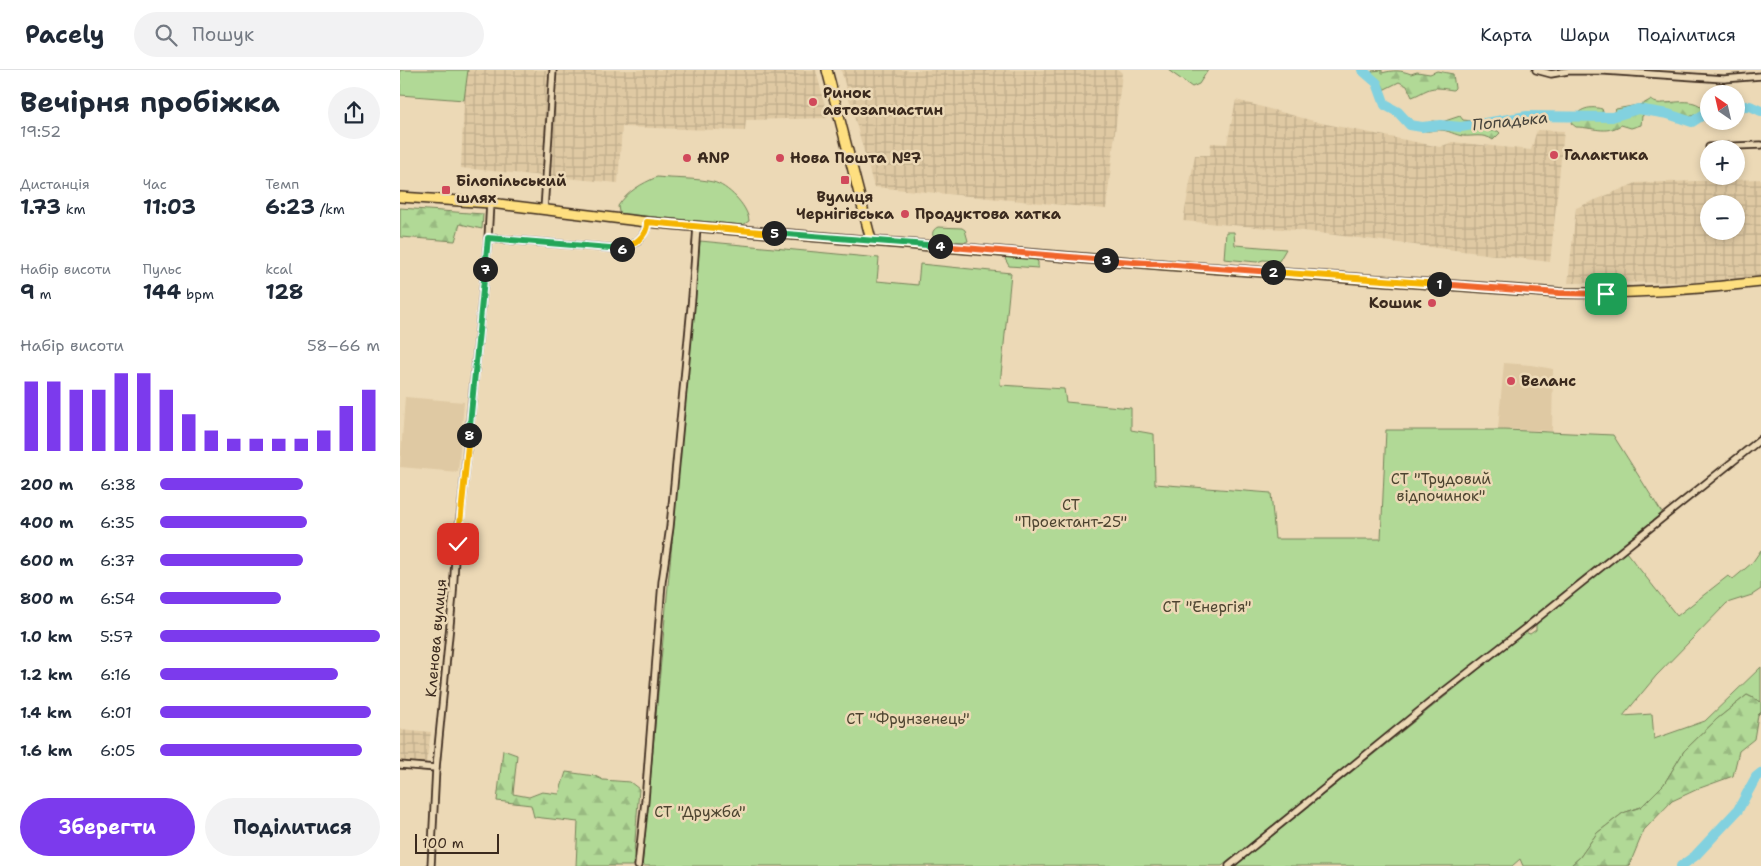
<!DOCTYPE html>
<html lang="uk">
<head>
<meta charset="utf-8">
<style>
  :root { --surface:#fff; --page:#f2f2f3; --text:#1f2937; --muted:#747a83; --line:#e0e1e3; --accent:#7c3aed }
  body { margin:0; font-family:"Shantell Sans",sans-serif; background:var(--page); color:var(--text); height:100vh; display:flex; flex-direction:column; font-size:19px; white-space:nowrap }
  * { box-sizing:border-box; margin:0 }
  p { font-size:16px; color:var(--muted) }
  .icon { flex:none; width:28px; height:28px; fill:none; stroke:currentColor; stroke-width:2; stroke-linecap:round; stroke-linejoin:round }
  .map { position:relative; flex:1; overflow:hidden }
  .side { display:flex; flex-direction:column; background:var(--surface); width:400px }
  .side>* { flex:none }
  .needle { width:32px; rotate:326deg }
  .buttons { position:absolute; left:1300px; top:15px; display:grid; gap:10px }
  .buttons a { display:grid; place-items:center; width:45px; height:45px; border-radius:50%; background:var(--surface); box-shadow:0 2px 8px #0003; font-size:25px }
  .scale { position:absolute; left:15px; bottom:12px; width:84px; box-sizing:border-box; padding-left:5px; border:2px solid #3b2a1e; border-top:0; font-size:14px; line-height:18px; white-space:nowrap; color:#3b2a1e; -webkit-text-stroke:4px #ecd9b6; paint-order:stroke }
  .pin { position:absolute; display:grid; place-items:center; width:42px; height:42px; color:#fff; margin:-21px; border-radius:10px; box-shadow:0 2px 8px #0006 }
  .km { position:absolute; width:25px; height:25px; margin:-12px; border-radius:50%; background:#222; color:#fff; font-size:14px; line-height:25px; text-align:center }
  .round { display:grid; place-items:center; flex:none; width:52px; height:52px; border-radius:26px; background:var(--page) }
  .head { display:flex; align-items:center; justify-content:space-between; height:85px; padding:0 20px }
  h1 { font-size:28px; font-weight:700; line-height:38px }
  .metrics { display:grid; grid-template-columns:repeat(3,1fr); gap:8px; height:85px; padding:5px 20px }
  .metrics div { display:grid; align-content:center }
  .metrics b { font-size:21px; font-weight:700 }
  .metrics small { font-size:14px; font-weight:400 }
  .metrics p { font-size:14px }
  .chart { height:140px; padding:10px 20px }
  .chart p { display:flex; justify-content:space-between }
  .chart svg { width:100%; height:90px; margin-top:5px; stroke:var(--accent); stroke-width:6 }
  .button { display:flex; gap:10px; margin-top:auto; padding:10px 20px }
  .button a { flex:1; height:58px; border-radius:30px; background:var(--accent); color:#fff; font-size:20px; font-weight:700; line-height:58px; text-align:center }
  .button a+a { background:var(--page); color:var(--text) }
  ul { padding:0 20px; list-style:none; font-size:16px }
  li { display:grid; grid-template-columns:80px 60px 1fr; align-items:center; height:38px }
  li i { height:12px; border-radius:6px; background:var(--accent) }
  header { display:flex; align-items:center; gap:30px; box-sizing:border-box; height:70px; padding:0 25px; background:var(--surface); border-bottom:1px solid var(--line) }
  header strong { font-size:24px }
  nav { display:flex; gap:28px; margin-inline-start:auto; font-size:18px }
  .search { width:350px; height:45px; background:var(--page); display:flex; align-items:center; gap:12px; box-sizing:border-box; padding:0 18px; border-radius:28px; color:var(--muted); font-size:19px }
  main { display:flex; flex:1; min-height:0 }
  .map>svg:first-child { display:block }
  .built { fill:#dfc9a3 }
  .industrial { fill:url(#industrial-grid); fill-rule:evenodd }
  .green { fill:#b1d996; stroke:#76825a }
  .forest { fill:url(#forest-firs); stroke:#76825a }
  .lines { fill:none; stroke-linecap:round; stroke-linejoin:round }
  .river { stroke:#82d1df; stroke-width:10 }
  .minor-casing { stroke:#3b2a1e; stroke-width:9 }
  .primary-casing { stroke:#3b2a1e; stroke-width:12 }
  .minor { stroke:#ecd9b6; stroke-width:5.5 }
  .primary { stroke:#fedf80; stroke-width:9 }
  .split-1-casing { stroke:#fff; stroke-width:10 }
  .split-2-casing { stroke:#fff; stroke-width:10 }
  .split-3-casing { stroke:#fff; stroke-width:10 }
  .split-4-casing { stroke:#fff; stroke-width:10 }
  .split-5-casing { stroke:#fff; stroke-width:10 }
  .split-6-casing { stroke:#fff; stroke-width:10 }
  .split-7-casing { stroke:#fff; stroke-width:10 }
  .split-8-casing { stroke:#fff; stroke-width:10 }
  .split-9-casing { stroke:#fff; stroke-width:10 }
  .split-1 { stroke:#f0652b; stroke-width:6 }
  .split-2 { stroke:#f5b400; stroke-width:6 }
  .split-3 { stroke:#f0652b; stroke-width:6 }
  .split-4 { stroke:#f0652b; stroke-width:6 }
  .split-5 { stroke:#22a559; stroke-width:6 }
  .split-6 { stroke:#f5b400; stroke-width:6 }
  .split-7 { stroke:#22a559; stroke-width:6 }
  .split-8 { stroke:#22a559; stroke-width:6 }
  .split-9 { stroke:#f5b400; stroke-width:6 }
  .poi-dot { fill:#d1495b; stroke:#ecd9b6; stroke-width:2 }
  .labels { text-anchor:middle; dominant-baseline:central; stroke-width:5; stroke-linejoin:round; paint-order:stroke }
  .poi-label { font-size:15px; font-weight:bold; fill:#3b2a1e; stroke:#ecd9b6; text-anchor:start }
  .park-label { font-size:15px; fill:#4d4430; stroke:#ecd9b6 }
  .street-label { font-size:15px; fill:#3b2a1e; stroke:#ecd9b6 }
  .water-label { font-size:16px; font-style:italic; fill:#46433b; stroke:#ecd9b6 }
</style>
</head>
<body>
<header>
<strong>Pacely</strong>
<div class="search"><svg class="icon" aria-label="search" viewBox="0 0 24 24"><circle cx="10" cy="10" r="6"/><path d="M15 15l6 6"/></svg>Пошук</div>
<nav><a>Карта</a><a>Шари</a><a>Поділитися</a></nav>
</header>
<main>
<section class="side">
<div class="head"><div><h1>Вечірня пробіжка</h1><p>19:52</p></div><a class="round"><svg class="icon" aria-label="share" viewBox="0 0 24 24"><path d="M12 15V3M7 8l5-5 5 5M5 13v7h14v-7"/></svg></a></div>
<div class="metrics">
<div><p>Дистанція</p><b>1.73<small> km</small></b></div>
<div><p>Час</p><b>11:03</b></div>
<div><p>Темп</p><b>6:23<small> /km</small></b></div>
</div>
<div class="metrics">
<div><p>Набір висоти</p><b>9<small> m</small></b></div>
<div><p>Пульс</p><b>144<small> bpm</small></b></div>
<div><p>kcal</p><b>128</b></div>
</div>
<div class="chart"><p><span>Набір висоти</span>58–66 m</p>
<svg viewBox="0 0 160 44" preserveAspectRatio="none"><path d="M5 44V10M15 44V10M25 44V14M35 44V14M45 44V6M55 44V6M65 44V14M75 44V26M85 44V34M95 44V38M105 44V38M115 44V38M125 44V38M135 44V34M145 44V22M155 44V14"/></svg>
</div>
<ul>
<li><b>200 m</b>6:38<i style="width:65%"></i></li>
<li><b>400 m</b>6:35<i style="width:67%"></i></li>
<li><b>600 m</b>6:37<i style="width:65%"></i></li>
<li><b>800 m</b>6:54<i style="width:55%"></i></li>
<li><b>1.0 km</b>5:57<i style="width:100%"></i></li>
<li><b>1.2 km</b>6:16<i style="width:81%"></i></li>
<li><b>1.4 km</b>6:01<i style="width:96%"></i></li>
<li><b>1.6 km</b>6:05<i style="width:92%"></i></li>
</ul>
<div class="button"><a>Зберегти</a><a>Поділитися</a></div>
</section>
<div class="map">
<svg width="1361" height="796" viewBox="0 0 1361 796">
  <defs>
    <pattern id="industrial-grid" width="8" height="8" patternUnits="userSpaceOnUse" patternTransform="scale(1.25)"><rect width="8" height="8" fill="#dfc9a3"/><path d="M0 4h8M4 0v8" fill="none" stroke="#c0ad8c"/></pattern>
    <pattern id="forest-firs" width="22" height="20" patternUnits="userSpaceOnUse" patternTransform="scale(1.25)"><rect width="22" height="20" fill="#b1d996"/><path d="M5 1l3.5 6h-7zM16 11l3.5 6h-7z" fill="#99ba81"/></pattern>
  </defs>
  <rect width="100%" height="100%" fill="#ecd9b6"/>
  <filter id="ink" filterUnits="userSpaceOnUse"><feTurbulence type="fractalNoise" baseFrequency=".02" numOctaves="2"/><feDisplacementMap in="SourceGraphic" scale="10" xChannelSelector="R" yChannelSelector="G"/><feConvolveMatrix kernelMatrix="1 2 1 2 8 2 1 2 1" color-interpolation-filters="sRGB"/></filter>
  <g filter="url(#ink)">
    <g class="built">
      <path d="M1104,293L1131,295L1153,299L1152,361L1098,359Z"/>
      <path d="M5,327L64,332L58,402L0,397Z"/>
    </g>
    <g class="industrial">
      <path d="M68,0H416L428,48L346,50L345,61L222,57L218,113L61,98L64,30Z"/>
      <path d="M441,0H719L722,3L706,139L474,117Z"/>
      <path d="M836,30L921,53L1040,77L1052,72L1131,80L1137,60L1164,61L1150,192L895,160L783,151L795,85H810L811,73L827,74Z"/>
      <path d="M1361,109V206L1313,212L1168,213L1176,138L1236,113ZM1309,134H1336V161H1309Z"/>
      <path d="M0,659L31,662L26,694L0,691Z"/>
    </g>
    <g class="green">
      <path d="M0,0H68L64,30L0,25Z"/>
      <path d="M768,0H808L799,14L792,17Z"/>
      <path d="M257,107C275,109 295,108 313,112C327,115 348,136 349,151L343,155L222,144L219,142L218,136C228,121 241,114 257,107Z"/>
      <path d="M538,157L562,158L565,160L568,171L566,172L537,170C531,167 531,160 538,157Z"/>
      <path d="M826,162H834L835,175L886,179L879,191L863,190L857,192L824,189Z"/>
      <path d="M300,171L479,188L477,211L518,215L520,194L611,203L600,315L664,319L666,332L731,338V360L754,364L755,414L871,423L875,469H981L986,360H1105L1213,365L1262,443L822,796H242Z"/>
      <path d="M608,186L635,188L638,192V198L609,196L605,189Z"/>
      <path d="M1361,480V519L1352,525L1327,533L1256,606L1223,646L1252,644L1254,669L1305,651L1361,597V632L1347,625L1317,649L1284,681L1264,714L1241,737L1223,743L1197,763L1180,787L1170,796H1123L1120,789L1112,796H835L1125,562L1130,564L1136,560V553L1226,482L1277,546L1328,506L1333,509L1352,493Z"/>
    </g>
    <g class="forest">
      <path d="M982,0V3C993,0 1001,0 1011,4L1017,2L1030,4L1037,1L1053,4L1055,18L1053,20C1045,19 1035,16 1027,20C1022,22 1018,25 1012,27L1007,16L999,12L979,22L974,13L972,1Z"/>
      <path d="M1250,30C1254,32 1258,34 1262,33C1274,33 1298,27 1304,41L1289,47L1258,40L1251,44H1245L1242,46L1241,55L1231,58L1221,55C1205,65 1193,57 1176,57L1171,53C1176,40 1188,35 1202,39L1203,42L1201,47L1203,50L1208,49L1216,39L1243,34Z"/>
      <path d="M1060,46L1063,50L1073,51L1080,59L1091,61H1098L1100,63L1093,70C1084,63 1072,67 1063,66C1055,65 1048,60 1040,60C1031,59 1032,63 1021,60L1022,56L1032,51L1042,52Z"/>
      <path d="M0,138L83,144L82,159L60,154L55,171L0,167Z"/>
      <path d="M1347,625L1361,632V642L1358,645L1354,669L1339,681L1333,706L1300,718L1272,731L1244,760L1229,796H1170L1180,787L1197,763L1223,743L1241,737L1264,714L1284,681L1317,649Z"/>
      <path d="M103,680L117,685L113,724L129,727L142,722L159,724L166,702L195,706L203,710L230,712L239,719L233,796H176L178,752L134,747L131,735L97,731Z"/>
    </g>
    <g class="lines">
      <g class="river">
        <path d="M962,0L977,13L985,35L998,42L1010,55L1022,57L1040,55L1061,57L1127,46L1212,47L1238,39L1268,44L1292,52L1309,41"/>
        <path d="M1336,36H1350L1361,41"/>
        <path d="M1281,796L1295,786L1338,740L1356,707L1361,703"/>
      </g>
      <defs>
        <g id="minor">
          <path d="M1136,0L1151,4L1168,1H1204L1324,9L1361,6"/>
          <path d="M1309,77L1361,75"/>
          <path d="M144,140L153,0"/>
          <path d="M88,168L223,179C235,176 247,165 247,152"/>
          <path d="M0,695L36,698"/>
          <path d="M31,796L36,698L53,524L55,489L63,423L88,168L90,133"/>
          <path d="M238,796L245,731L262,512L270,457L292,227L297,156"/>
          <path d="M829,796L1038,626L1129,555L1361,369"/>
        </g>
        <g id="primary">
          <path d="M427,0L471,170"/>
          <path d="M0,127L90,133L247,152L359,162L767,195L1159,223C1227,224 1294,220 1361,212"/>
        </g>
      </defs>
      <use href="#minor" class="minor-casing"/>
      <use href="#primary" class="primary-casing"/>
      <use href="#minor" class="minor"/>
      <use href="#primary" class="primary"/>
    </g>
  </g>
  <g class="lines" filter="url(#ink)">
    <defs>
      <path id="split-1" d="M1039,214L1159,223L1206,224"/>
      <path id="split-2" d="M873,202L1039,214"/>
      <path id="split-3" d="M706,190L873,202"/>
      <path id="split-4" d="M540,176L706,190"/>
      <path id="split-5" d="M374,163L540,176"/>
      <path id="split-6" d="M222,179C234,176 248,165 247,152L374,163"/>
      <path id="split-7" d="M85,199L88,168L222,179"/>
      <path id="split-8" d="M69,365L85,199"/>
      <path id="split-9" d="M58,474L69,365"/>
    </defs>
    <use href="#split-1" class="split-1-casing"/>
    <use href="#split-2" class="split-2-casing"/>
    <use href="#split-3" class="split-3-casing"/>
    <use href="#split-4" class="split-4-casing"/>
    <use href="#split-5" class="split-5-casing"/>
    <use href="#split-6" class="split-6-casing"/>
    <use href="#split-7" class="split-7-casing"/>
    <use href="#split-8" class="split-8-casing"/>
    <use href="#split-9" class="split-9-casing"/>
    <use href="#split-1" class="split-1"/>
    <use href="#split-2" class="split-2"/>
    <use href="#split-3" class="split-3"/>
    <use href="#split-4" class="split-4"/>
    <use href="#split-5" class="split-5"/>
    <use href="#split-6" class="split-6"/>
    <use href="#split-7" class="split-7"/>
    <use href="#split-8" class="split-8"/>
    <use href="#split-9" class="split-9"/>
  </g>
  <g class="poi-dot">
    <circle cx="413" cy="32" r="5"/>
    <circle cx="1154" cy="85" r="5"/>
    <circle cx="287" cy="88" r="5"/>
    <circle cx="380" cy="88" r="5"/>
    <rect x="440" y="105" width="10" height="10" rx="2.5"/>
    <rect x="41" y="115" width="10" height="10" rx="2.5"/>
    <circle cx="505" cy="144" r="5"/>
    <circle cx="1032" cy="233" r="5"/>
    <circle cx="1111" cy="311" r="5"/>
  </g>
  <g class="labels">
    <g class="poi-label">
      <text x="423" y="23">Ринок<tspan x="423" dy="17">автозапчастин</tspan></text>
      <text x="1164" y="85">Галактика</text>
      <text x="297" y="88">ANP</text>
      <text x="390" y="88">Нова Пошта №7</text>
      <text x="56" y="111">Білопільський<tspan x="56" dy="17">шлях</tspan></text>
      <text x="445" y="127" text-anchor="middle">Вулиця<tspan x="445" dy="17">Чернігівська</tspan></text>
      <text x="515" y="144">Продуктова хатка</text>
      <text x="1022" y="233" text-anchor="end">Кошик</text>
      <text x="1121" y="311">Веланс</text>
    </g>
    <g class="park-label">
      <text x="1041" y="409">СТ "Трудовий<tspan x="1041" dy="17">відпочинок"</tspan></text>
      <text x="671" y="435">СТ<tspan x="671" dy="17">"Проектант-25"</tspan></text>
      <text x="807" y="537">СТ "Енергія"</text>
      <text x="508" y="649">СТ "Фрунзенець"</text>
      <text x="300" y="742">СТ "Дружба"</text>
    </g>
    <g class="street-label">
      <text transform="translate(36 568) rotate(-85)">Кленова вулиця</text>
    </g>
    <g class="water-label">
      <text transform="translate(1110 51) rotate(-6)">Попадька</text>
    </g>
  </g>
</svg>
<div class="buttons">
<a><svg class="needle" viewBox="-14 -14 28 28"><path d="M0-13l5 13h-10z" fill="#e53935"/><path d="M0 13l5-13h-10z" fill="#747a83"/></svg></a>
<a>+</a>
<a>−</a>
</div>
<div class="scale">100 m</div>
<div class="pin" style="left:1206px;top:224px;background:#1e9e55"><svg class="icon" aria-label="arrive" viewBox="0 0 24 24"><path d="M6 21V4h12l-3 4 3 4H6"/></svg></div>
<div class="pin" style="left:58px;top:474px;background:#d93025"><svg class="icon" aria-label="check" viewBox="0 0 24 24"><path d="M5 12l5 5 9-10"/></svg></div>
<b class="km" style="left:1039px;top:214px">1</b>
<b class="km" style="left:873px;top:202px">2</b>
<b class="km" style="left:706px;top:190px">3</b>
<b class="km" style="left:540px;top:176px">4</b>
<b class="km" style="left:374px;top:163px">5</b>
<b class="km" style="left:222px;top:179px">6</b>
<b class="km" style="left:85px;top:199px">7</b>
<b class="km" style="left:69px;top:365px">8</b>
</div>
</main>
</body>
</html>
